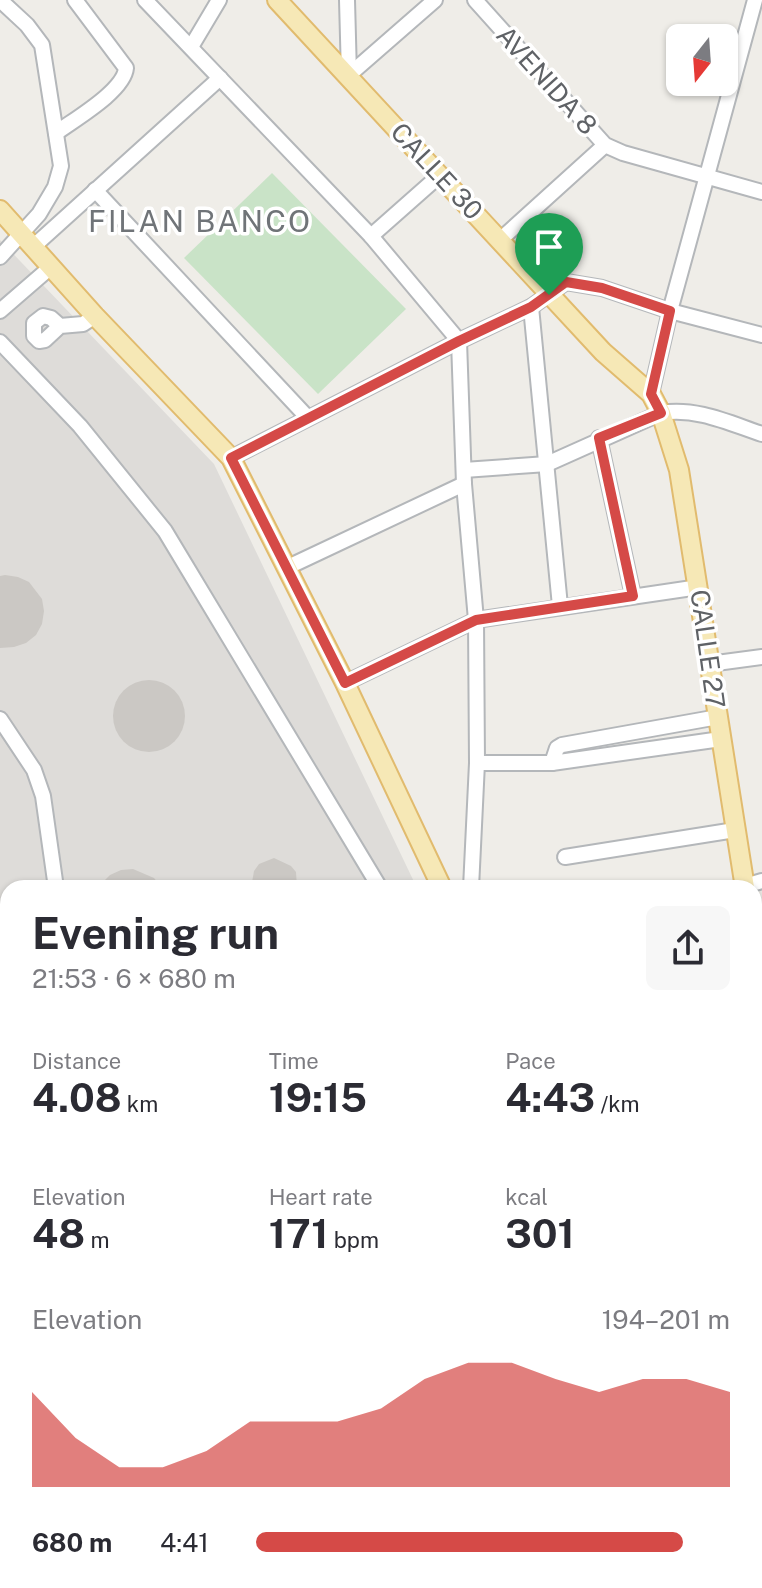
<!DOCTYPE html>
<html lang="en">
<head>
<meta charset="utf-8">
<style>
  :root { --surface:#fff; --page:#f7f7f7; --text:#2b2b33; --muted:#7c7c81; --accent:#d54a47 }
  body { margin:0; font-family:"Public Sans",sans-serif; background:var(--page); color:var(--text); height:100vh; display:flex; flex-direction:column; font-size:30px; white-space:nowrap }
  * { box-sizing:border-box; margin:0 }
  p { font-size:26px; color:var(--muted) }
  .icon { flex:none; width:44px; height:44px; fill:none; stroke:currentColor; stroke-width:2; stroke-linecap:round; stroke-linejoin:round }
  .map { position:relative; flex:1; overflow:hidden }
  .side { position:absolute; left:0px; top:880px; width:762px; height:708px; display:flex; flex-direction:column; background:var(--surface); border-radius:24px 24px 0 0; box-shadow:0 2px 6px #0004 }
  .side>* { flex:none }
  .needle { width:52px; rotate:197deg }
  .buttons { position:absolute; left:666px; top:24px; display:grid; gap:16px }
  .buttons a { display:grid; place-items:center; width:72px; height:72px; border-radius:12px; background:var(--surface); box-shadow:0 2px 6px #0004; font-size:40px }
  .pin { position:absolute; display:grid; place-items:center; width:68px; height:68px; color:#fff; margin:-82px -34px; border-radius:50% 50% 50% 0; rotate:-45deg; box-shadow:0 0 8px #0007 }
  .pin .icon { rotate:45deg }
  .round { display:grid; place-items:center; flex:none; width:84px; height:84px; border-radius:12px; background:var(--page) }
  .head { display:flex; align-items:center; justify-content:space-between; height:136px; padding:0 32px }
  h1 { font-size:44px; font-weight:700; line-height:60px }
  .figures { display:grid; grid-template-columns:repeat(3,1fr); gap:12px; height:136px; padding:8px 32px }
  .figures div { display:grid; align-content:center }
  .figures b { font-size:40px; font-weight:700 }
  .figures small { font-size:22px; font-weight:400 }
  .figures p { font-size:22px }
  .chart { height:224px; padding:16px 32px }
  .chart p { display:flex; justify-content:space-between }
  .chart svg { width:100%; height:144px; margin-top:8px; fill:var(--accent); opacity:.7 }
  ul { padding:0 32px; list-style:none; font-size:26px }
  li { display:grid; grid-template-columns:128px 96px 1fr; align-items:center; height:60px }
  li i { height:20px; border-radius:10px; background:var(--accent) }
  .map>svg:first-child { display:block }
  .industrial { fill:#dedcd9 }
  .green { fill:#c9e3c7 }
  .building { fill:#cbc8c4 }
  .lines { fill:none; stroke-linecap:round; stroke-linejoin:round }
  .minor-casing { stroke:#b4b7ba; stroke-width:18 }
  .major-casing { stroke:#e1bb6e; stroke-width:22 }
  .minor { stroke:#fff; stroke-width:14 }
  .major { stroke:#f6e8b6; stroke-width:18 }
  .route-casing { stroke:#fff; stroke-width:16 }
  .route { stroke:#d54a47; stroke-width:10 }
  .labels { text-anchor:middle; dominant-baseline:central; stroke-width:7; stroke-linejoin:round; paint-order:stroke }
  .street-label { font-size:26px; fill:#5f6266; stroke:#fff }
  .quarter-label { font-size:30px; letter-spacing:2px; fill:#707478; stroke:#fff }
</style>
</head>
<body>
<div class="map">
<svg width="762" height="1588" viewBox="0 0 762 1588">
  <rect width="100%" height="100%" fill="#efede8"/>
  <path class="industrial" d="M0,240L214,464L417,888H8V1572L0,1575Z"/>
  <path class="green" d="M272,173L406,309L318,394L184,258Z"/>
  <g class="building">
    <path d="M5,575L18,577L29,582L42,599L44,611L42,624L36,635L26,643L14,647L0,648V576Z"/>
    <circle cx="149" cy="716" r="36"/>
    <path d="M274,858L291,866L296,872L297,888H251L254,871L259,864Z"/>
    <path d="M133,869L154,878L162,888H97L110,875L121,870Z"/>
  </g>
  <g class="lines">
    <defs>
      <g id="minor">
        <path d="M145,0L371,236L459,341L464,484L476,620L477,763L471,888"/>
        <path d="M347,0L349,75"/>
        <path d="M475,0L605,145L623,153L762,192"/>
        <path d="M191,47L219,0"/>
        <path d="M349,75L435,0"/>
        <path d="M56,133C75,119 124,91 126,68L75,0"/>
        <path d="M95,190L308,418"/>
        <path d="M371,236L440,175"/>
        <path d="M500,240L605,145"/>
        <path d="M34,246L220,78"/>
        <path d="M0,257L39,214L55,187L61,166L42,45L27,25L0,0"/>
        <path d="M531,307L560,606"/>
        <path d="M0,311L52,266"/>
        <path d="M60,326L45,340L39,341L34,336V323L43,316L51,318L60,326L83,324L95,316"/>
        <path d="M0,342L80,426L165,531L380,888"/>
        <path d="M651,394L670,311L755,0"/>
        <path d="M599,438L633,596"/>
        <path d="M231,458L459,341L531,307L566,282L602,288L670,311L762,335"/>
        <path d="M464,470L547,464L661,413C696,407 729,423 762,434"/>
        <path d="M288,567L464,484"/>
        <path d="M709,664L762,657"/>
        <path d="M345,683L476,620L699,587"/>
        <path d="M0,719L34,770L43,796L56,888"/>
        <path d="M477,763H552L721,739"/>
        <path d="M552,763L557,748L562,745L718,717"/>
        <path d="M565,857L735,830"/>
        <path d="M745,886L762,881"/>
        <path d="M0,1011L8,1010"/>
        <path d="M754,1020L762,1018"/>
        <path d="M754,1064L762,1062"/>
        <path d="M0,1411L8,1430"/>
        <path d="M0,1496L8,1500"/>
        <path d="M271,1580L277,1588"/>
        <path d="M743,1580L744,1588"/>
        <path d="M19,1588L41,1580"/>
        <path d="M659,1588L660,1580"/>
      </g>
      <g id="major">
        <path d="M277,0L603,352L651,394L661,413L679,470L745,888"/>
        <path d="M0,210L95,316L231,458L345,683L442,888"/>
        <path d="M754,946L762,1006"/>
        <path d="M754,1490L762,1491"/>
        <path d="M754,1516L762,1514"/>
      </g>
    </defs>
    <use href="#minor" class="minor-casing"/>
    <use href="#major" class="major-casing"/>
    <use href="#minor" class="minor"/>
    <use href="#major" class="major"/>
  </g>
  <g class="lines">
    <defs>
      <path id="route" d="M566,282L602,288L670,311L651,394L661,413L599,438L633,596L476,620L345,683L231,458L459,341L531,307Z"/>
    </defs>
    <use href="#route" class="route-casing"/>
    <use href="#route" class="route"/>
  </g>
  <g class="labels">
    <g class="street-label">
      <text transform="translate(547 80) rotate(48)">AVENIDA 8</text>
      <text transform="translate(437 171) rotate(47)">CALLE 30</text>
      <text transform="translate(708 649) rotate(82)">CALLE 27</text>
    </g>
    <g class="quarter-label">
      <text x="200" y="221">FILAN BANCO</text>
    </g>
  </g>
</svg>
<div class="buttons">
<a><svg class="needle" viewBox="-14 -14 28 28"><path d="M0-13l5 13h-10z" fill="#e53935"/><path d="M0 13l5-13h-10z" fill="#7c7c81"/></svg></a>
</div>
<div class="pin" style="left:549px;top:295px;background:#1e9e55"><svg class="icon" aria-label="arrive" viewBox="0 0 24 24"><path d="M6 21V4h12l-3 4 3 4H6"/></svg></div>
<section class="side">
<div class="head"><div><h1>Evening run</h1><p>21:53 · 6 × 680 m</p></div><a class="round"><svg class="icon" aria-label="share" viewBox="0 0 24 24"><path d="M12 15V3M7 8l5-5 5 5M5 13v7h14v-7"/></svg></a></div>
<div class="figures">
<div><p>Distance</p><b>4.08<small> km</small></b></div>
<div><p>Time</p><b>19:15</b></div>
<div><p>Pace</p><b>4:43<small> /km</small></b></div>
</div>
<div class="figures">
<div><p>Elevation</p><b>48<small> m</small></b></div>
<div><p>Heart rate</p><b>171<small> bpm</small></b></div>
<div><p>kcal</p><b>301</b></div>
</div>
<div class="chart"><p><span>Elevation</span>194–201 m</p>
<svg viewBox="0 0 160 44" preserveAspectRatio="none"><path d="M0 44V15L10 29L20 38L30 38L40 33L50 24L60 24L70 24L80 20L90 11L100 6L110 6L120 11L130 15L140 11L150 11L160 15V44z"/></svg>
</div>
<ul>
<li><b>680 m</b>4:41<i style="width:90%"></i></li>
</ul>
</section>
</div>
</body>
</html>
